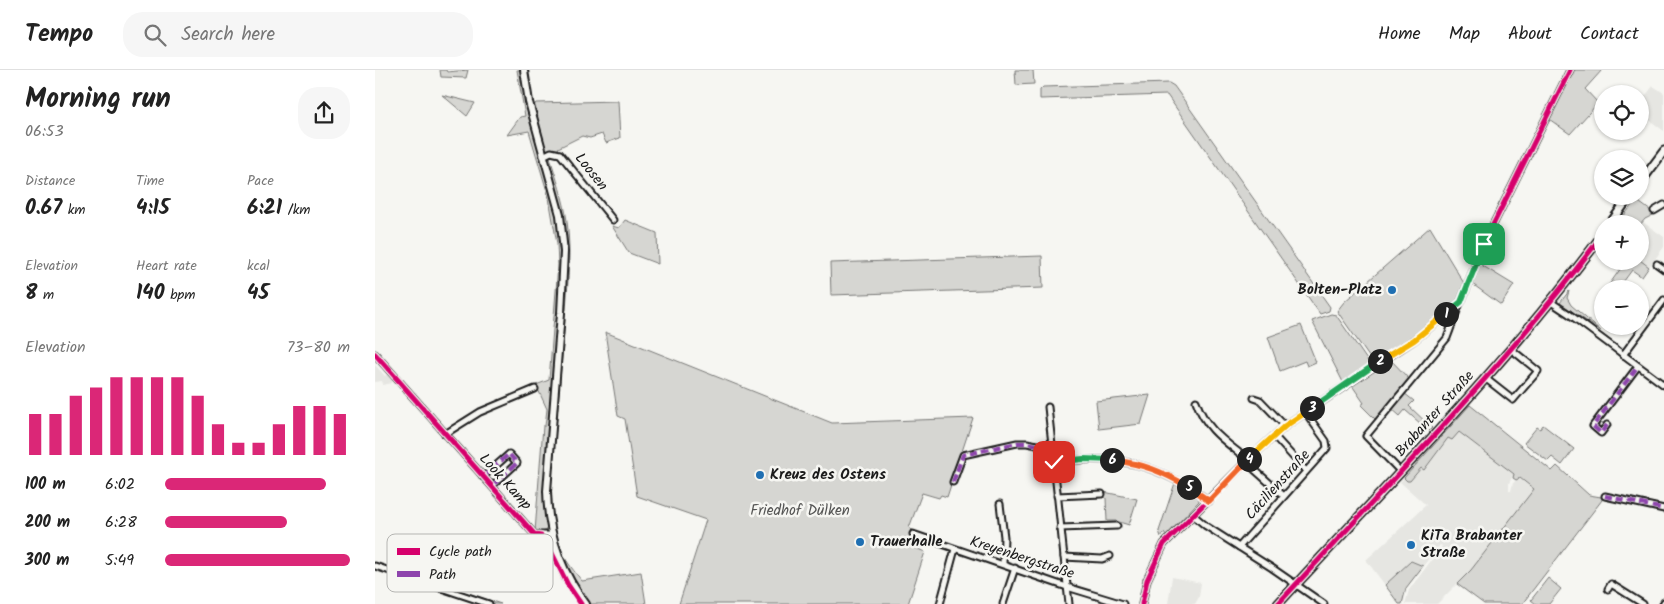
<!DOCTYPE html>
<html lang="en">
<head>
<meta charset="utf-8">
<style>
  :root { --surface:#fff; --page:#f6f6f6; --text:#222; --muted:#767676; --line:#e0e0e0; --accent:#db2777 }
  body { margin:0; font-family:Kalam,sans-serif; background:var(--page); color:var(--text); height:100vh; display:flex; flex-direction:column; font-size:19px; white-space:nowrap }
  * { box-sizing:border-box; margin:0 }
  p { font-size:16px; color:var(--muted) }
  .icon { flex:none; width:28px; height:28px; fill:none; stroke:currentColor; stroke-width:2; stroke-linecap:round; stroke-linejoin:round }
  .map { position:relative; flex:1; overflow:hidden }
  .sheet { display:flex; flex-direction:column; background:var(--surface); width:375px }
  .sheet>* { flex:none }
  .buttons { position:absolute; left:1219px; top:15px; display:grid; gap:10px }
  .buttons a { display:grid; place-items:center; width:55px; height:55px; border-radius:50%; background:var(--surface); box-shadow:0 1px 4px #0004; font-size:25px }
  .pin { position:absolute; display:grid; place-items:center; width:42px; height:42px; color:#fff; margin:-21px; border-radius:10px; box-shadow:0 2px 8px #0006 }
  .km { position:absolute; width:25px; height:25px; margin:-12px; border-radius:50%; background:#222; color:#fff; font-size:14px; line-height:25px; text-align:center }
  .round { display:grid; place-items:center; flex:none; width:52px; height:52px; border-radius:20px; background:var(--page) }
  .head { display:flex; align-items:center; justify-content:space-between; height:85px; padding:0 25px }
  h1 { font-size:28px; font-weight:600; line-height:38px }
  .stats { display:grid; grid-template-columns:repeat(3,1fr); gap:8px; height:85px; padding:5px 25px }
  .stats div { display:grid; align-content:center }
  .stats b { font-size:21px; font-weight:600 }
  .stats small { font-size:14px; font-weight:400 }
  .stats p { font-size:14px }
  .chart { height:140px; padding:10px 25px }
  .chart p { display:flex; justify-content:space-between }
  .chart svg { width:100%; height:90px; margin-top:5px; stroke:var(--accent); stroke-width:6 }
  ul { padding:0 25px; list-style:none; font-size:16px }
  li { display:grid; grid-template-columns:80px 60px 1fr; align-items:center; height:38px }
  li i { height:12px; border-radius:6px; background:var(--accent) }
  header { display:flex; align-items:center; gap:30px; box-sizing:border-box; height:70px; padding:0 25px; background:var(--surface); border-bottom:1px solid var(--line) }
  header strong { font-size:24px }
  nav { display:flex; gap:28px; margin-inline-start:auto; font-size:18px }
  .search { width:350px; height:45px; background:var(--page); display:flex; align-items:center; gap:12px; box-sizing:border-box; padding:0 18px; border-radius:20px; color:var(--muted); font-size:19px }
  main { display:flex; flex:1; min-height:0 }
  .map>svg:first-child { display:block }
  .built { fill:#e6e6e2 }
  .green { fill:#d6d6d2; stroke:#797977 }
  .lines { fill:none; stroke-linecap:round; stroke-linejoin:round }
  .minor-casing { stroke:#1c1c1c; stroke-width:9 }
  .tertiary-casing { stroke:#1c1c1c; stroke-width:10 }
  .secondary-casing { stroke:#1c1c1c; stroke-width:11 }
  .minor { stroke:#f6f6f2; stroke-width:5 }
  .tertiary { stroke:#f6f6f2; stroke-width:6 }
  .secondary { stroke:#f6f6f2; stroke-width:7 }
  .quiet { stroke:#8e44ad; stroke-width:4; stroke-dasharray:8 4; stroke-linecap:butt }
  .cycleway-casing { stroke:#f6f6f2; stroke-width:8 }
  .cycleway { stroke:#d6006c; stroke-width:5 }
  .split-1-casing { stroke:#fff; stroke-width:10 }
  .split-2-casing { stroke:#fff; stroke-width:10 }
  .split-3-casing { stroke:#fff; stroke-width:10 }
  .split-4-casing { stroke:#fff; stroke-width:10 }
  .split-5-casing { stroke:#fff; stroke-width:10 }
  .split-6-casing { stroke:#fff; stroke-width:10 }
  .split-7-casing { stroke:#fff; stroke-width:10 }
  .split-1 { stroke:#22a559; stroke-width:6 }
  .split-2 { stroke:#f5b400; stroke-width:6 }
  .split-3 { stroke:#22a559; stroke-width:6 }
  .split-4 { stroke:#f5b400; stroke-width:6 }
  .split-5 { stroke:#f0652b; stroke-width:6 }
  .split-6 { stroke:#f0652b; stroke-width:6 }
  .split-7 { stroke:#22a559; stroke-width:6 }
  .poi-dot { fill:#1f6fb2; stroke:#f6f6f2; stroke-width:2 }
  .labels { text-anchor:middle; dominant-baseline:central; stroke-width:5; stroke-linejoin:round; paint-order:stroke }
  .street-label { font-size:15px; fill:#1c1c1c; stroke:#f6f6f2 }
  .poi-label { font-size:15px; font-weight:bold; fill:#1c1c1c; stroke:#f6f6f2; text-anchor:start }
  .park-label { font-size:15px; fill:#545453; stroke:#f6f6f2 }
  .key { fill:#f6f6f2; stroke:#b5b5b2; stroke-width:1 }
  .key-label { font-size:14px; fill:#1c1c1c }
</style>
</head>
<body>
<header>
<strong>Tempo</strong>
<div class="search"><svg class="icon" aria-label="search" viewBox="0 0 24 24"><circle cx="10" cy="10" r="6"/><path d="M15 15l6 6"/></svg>Search here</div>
<nav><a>Home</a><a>Map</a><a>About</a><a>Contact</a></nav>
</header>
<main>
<section class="sheet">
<div class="head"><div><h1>Morning run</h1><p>06:53</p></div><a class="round"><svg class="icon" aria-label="share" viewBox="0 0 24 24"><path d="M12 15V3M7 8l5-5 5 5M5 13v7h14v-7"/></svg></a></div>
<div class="stats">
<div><p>Distance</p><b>0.67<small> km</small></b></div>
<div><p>Time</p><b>4:15</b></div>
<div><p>Pace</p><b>6:21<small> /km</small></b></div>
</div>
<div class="stats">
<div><p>Elevation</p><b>8<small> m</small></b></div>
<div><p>Heart rate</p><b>140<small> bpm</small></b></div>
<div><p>kcal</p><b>45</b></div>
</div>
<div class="chart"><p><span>Elevation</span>73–80 m</p>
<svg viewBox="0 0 160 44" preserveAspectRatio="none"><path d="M5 44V24M15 44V24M25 44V15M35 44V11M45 44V6M55 44V6M65 44V6M75 44V6M85 44V15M95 44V29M105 44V38M115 44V38M125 44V29M135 44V20M145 44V20M155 44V24"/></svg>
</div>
<ul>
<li><b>100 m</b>6:02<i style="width:87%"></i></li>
<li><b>200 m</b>6:28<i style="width:66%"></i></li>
<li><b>300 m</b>5:49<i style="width:100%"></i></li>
</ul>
</section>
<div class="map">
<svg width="1289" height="534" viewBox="0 0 1289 534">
  <rect width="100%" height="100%" fill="#f6f6f2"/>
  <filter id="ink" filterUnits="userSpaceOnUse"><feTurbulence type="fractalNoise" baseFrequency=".02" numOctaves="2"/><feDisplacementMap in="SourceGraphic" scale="10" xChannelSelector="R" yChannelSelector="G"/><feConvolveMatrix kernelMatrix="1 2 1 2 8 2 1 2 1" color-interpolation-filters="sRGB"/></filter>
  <g filter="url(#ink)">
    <g class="built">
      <path d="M1278,16L1289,23V61L1265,43V33Z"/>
      <path d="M1268,152L1289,167V177L1274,197L1265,191V155Z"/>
      <path d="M0,295L10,306L13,304L17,309V313L8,315L7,311L0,312Z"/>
      <path d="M1084,362L1139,404L1134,413V421H1136L1138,413L1144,408L1159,419L1096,500L1062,534H1030L1034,520L1067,476L1065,475L1048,496L1036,491L1010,515L991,490L1051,435L1025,412L1029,408L1032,411L1046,398L1049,400L1074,367Z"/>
      <path d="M797,507L826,513L824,527L820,534H793Z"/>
    </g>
    <g class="green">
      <path d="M65,0H71L72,2L93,0L91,8L66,7Z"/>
      <path d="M142,0H146C153,55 176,107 184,162C186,177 186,193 186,208L169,415V438L172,458L169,462H160L168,356H170L172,339L161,315L174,310L183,195L182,174L174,128L154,61L132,65L145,47L150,46Z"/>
      <path d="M640,0H658L659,14L641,15Z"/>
      <path d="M1197,0H1227L1210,19L1223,33L1195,64L1174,49L1114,166Z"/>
      <path d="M794,13L799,16L955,237L954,241L945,244L792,25L665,29V20L668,17Z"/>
      <path d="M67,25L100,33L92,46Z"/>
      <path d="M243,31L245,68L231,73L227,64L215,68L207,66L183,78L184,79L174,80L168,77L158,37L161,33Z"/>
      <path d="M175,87C181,108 189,129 192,151C196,180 193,211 191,240L189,239L191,206V176L172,91Z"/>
      <path d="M1261,130L1276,141L1275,142L1278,145L1270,149L1265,155V154H1256L1248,147Z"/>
      <path d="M250,150L282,163L283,194L254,183L237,156L244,158Z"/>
      <path d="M1055,157L1090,215L1083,230L1061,249L1001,292L997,291L962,241L969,232Z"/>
      <path d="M667,186L668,218L456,225L455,193Z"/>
      <path d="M1265,190L1274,197L1267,207L1257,200L1243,219H1231L1251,191Z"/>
      <path d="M1103,193L1139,215L1126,235L1096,213Z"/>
      <path d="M1194,221L1192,228L1196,235L1226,261L1185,233Z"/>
      <path d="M956,244L961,245L994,293L993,297L969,314L937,251Z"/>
      <path d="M190,250L176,418C177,439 178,461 187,481C191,492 200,502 207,511L266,502L271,534H214L198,510L185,482L176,449L174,416L188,252Z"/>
      <path d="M926,255L941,292L932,296L930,291L905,301L893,267Z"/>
      <path d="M230,262L457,353L598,348L572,427L566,425L564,428L547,423L534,458L539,461L536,468L540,469L538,477L550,482L533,534H304L331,450L262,426L250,349L243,346Z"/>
      <path d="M1014,288L1035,310L1001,350L986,335L989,333L976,314Z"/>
      <path d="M1029,323L1039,331L1034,336L1057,358L1054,361L1030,340L1025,346L1016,338Z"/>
      <path d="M775,325L766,354L724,359L721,331Z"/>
      <path d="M1095,335L1177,401L1182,396L1214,425L1226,427L1227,430L1147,534H1109L1082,514L1096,500L1159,419L1145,408L1141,410L1138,408L1139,404L1084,362L1077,370L1073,368L1049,400L1046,398L1035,411H1032L1029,408Z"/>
      <path d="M1168,355L1199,379L1187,395L1177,387L1173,391L1149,373L1162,357L1165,359Z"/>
      <path d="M800,413L813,419L823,427L824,431L791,466L789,463L786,467L784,461Z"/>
      <path d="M729,422L762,429L754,455L741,451H732L731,428L728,426Z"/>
      <path d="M155,465L171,469L176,472L186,498L208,534H203L187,511L176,486Z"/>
      <path d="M1036,491L1048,496L1031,518L1027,534H1024L1010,515Z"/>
      <path d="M0,493L126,534H120Z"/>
      <path d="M1173,508L1186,519L1174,534H1161L1156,530Z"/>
    </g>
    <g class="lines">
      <defs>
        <g id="minor">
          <path d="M168,86L176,82L185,84L238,150"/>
          <path d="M1279,141L1289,135"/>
          <path d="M1282,194L1289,199"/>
          <path d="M1176,232L1194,244L1289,315"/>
          <path d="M0,284L160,465H177"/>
          <path d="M1248,285L1289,230"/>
          <path d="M1110,308L1138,330L1163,301L1136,279"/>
          <path d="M879,328L885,330L910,356"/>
          <path d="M821,331C831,360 850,371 873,390"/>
          <path d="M673,337L694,534"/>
          <path d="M1232,355L1226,363L1218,356L1263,296"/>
          <path d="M70,364L105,342L160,319"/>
          <path d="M900,367L931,401"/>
          <path d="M679,392C742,384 782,393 834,431"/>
          <path d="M871,392L909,426"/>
          <path d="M1026,402L991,366L1072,268L1085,233"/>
          <path d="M108,407L134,384L142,393L117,416"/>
          <path d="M578,412L588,385L642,373H652L678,378"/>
          <path d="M682,426L727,424"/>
          <path d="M1230,426L1289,439"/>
          <path d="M625,434L629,467L628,494"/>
          <path d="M818,445L831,456L897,498L949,534"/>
          <path d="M685,458L742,456"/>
          <path d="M538,464L692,517L748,534"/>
          <path d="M864,477L952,378L951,371L931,343"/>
          <path d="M689,487L727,489L735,486"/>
          <path d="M0,496L114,534"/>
          <path d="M1233,519L1236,514L1268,534"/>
          <path d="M565,534L580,479"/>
          <path d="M628,534L640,498"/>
          <path d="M767,534L772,510L789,474L873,390L910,356L1039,270L1086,232L1109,173L1195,0"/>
          <path d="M1288,534L1289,532"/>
        </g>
        <path id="tertiary" d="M149,0L154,32L185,145L189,182L186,243L172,421C173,462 185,501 211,534"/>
        <g id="secondary">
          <path d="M1265,113L1289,81"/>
          <path d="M1235,154L1255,126"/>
          <path d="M903,534C1014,413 1130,296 1228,164"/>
        </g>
      </defs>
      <use href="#minor" class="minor-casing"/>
      <use href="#tertiary" class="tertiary-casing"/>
      <use href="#secondary" class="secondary-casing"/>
      <use href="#minor" class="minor"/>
      <use href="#tertiary" class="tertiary"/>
      <use href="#secondary" class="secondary"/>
      <g class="quiet">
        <path d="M1232,355L1226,363L1218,356L1263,296"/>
        <path d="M108,407L134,384L142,393L117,416"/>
        <path d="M578,412L588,385L642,373H652L678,378"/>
        <path d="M1230,426L1289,439"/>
      </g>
      <defs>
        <g id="cycleway">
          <path d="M0,284L160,465L166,466L177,483L193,515L206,534"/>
          <path d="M767,534L772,510L789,474L873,390L910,356L1039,270L1086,232L1109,173L1195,0"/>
          <path d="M903,534C1014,413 1130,296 1228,164"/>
        </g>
      </defs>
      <use href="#cycleway" class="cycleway-casing"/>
      <use href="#cycleway" class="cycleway"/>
    </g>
  </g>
  <g class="lines" filter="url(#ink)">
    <defs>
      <path id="split-1" d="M1071,244L1086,232L1109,174"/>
      <path id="split-2" d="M1005,291L1039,270L1071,244"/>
      <path id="split-3" d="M937,338L1005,291"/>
      <path id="split-4" d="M874,389L910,356L937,338"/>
      <path id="split-5" d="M814,417L834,431L874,389"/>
      <path id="split-6" d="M737,390C769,394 786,401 814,417"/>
      <path id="split-7" d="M679,392L708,389L737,390"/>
    </defs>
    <use href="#split-1" class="split-1-casing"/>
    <use href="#split-2" class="split-2-casing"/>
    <use href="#split-3" class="split-3-casing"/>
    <use href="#split-4" class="split-4-casing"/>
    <use href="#split-5" class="split-5-casing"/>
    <use href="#split-6" class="split-6-casing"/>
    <use href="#split-7" class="split-7-casing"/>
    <use href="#split-1" class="split-1"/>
    <use href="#split-2" class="split-2"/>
    <use href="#split-3" class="split-3"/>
    <use href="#split-4" class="split-4"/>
    <use href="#split-5" class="split-5"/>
    <use href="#split-6" class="split-6"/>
    <use href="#split-7" class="split-7"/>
  </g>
  <g class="poi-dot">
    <circle cx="1017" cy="220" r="5"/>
    <circle cx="385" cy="405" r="5"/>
    <circle cx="485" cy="472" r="5"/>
    <circle cx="1036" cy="475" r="5"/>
  </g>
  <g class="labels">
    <g class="street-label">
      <text transform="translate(216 102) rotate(51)">Loosen</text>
      <text transform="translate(1060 344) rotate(-48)">Brabanter Straße</text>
      <text transform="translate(130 412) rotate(48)">Look Kamp</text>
      <text transform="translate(903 415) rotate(-48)">Cäcilienstraße</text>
      <text transform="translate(647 488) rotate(18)">Kreyenbergstraße</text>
    </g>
    <g class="poi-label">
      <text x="1007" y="220" text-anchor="end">Bolten-Platz</text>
      <text x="395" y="405">Kreuz des Ostens</text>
      <text x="1046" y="466">KiTa Brabanter<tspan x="1046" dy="17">Straße</tspan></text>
      <text x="495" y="472">Trauerhalle</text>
    </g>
    <g class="park-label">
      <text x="425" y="441">Friedhof Dülken</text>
    </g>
  </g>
  <rect x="12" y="464" width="166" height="58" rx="8" class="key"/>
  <rect x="22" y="478" width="23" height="7" fill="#d6006c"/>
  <rect x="22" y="501" width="23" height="6" fill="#8e44ad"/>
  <g class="key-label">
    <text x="54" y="486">Cycle path</text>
    <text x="54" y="509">Path</text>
  </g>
</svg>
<div class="buttons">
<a><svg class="icon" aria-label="locate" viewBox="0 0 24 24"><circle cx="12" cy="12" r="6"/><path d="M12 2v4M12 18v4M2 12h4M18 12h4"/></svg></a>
<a><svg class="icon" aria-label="layers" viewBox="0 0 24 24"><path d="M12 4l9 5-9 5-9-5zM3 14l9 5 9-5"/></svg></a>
<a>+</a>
<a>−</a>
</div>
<div class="pin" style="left:1109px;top:174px;background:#1e9e55"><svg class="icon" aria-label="arrive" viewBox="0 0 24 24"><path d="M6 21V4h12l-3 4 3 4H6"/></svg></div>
<div class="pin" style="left:679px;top:392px;background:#d93025"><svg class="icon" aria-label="check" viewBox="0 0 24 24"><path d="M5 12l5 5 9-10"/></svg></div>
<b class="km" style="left:1071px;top:244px">1</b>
<b class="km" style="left:1005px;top:291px">2</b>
<b class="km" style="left:937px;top:338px">3</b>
<b class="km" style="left:874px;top:389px">4</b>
<b class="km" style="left:814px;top:417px">5</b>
<b class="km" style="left:737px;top:390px">6</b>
</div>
</main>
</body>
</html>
